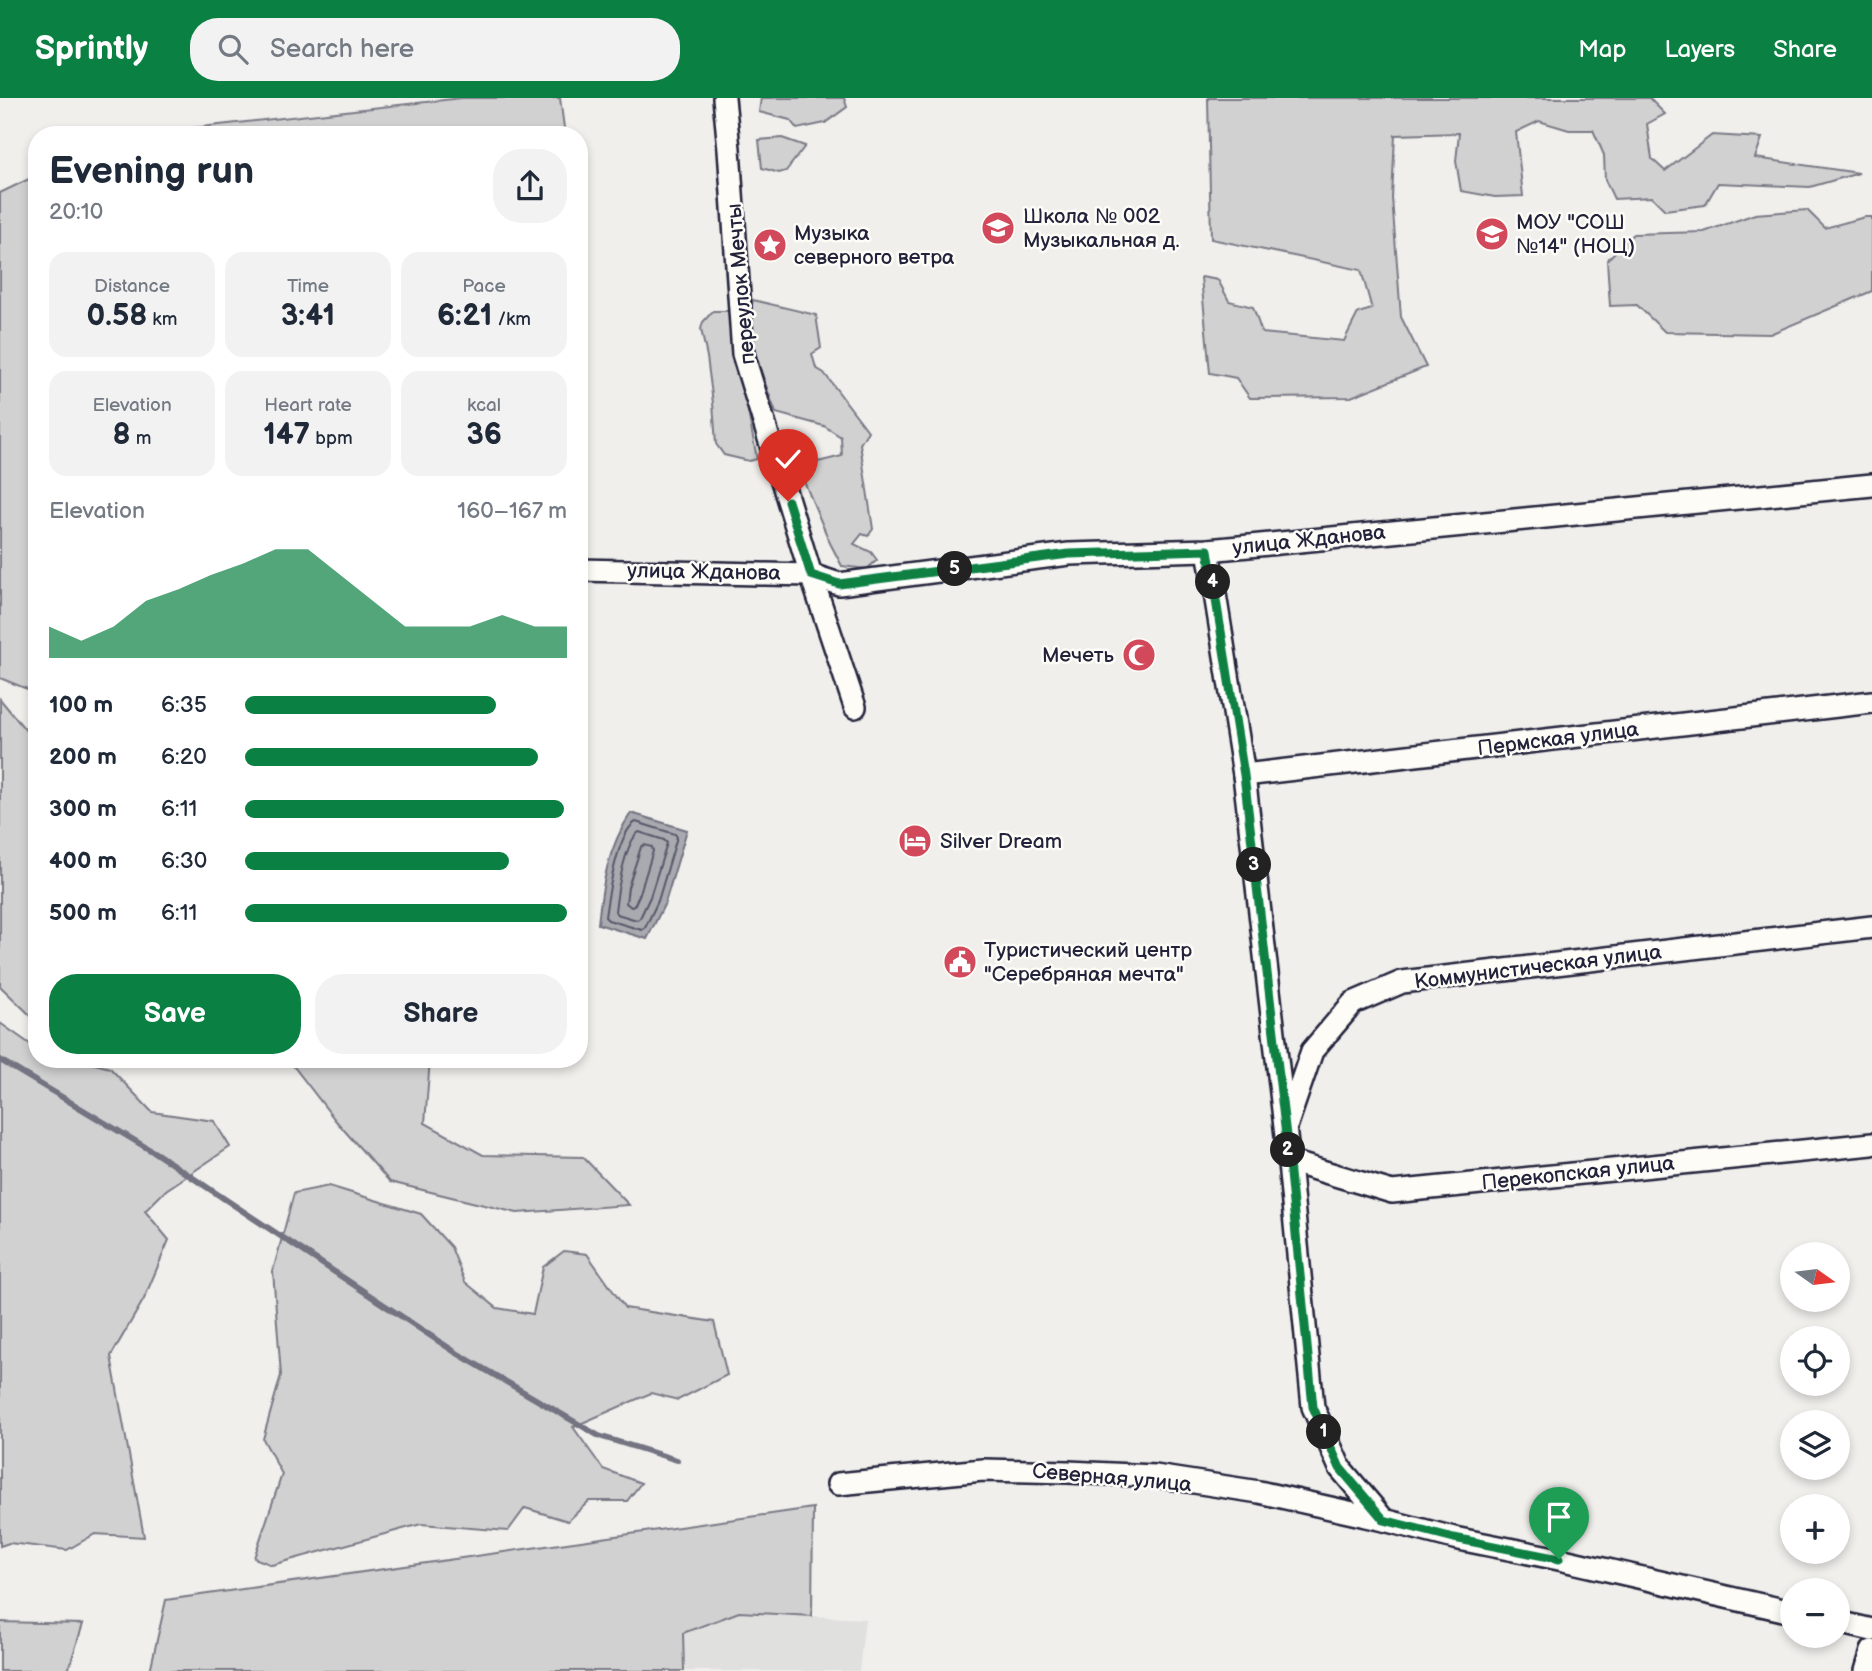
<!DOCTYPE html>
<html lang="en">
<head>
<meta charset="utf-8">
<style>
  :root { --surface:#fff; --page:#f2f2f3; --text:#1f2937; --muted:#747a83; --accent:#0b8043 }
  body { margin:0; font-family:"Balsamiq Sans",sans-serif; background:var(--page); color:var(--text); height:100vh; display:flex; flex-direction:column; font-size:26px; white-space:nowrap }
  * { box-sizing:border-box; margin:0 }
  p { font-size:23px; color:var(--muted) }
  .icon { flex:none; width:38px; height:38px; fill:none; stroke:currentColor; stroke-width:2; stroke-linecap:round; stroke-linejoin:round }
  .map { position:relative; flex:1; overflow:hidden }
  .drawer { position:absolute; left:28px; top:28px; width:560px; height:942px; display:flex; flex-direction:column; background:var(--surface); border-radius:28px; box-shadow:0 4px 10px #0003 }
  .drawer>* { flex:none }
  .needle { width:46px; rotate:104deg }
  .controls { position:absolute; left:1780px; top:1144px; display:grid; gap:14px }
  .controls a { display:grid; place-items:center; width:70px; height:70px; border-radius:50%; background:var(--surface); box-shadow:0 4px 10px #0003; font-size:35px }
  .pin { position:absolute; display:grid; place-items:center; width:60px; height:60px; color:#fff; margin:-72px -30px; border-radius:50% 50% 50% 0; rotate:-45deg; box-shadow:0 0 7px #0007 }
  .pin .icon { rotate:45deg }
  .km { position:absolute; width:35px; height:35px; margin:-18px; border-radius:50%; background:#222; color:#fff; font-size:19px; line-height:35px; text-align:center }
  .round { display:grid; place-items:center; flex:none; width:74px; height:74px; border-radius:28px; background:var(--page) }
  .head { display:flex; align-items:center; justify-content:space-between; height:119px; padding:0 21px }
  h1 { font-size:38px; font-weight:700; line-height:52px }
  .stats { display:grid; grid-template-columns:repeat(3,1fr); gap:10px; height:119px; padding:7px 21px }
  .stats div { display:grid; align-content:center; border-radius:18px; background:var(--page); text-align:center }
  .stats b { font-size:30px; font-weight:700 }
  .stats small { font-size:19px; font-weight:400 }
  .stats p { font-size:19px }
  .chart { height:196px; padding:14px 21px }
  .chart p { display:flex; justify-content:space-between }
  .chart svg { width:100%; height:126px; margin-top:7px; fill:var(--accent); opacity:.7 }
  .cta { display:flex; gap:14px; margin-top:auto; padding:14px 21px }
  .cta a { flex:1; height:80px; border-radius:28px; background:var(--accent); color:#fff; font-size:28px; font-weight:700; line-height:80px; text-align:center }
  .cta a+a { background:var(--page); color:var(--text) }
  ul { padding:0 21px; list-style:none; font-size:23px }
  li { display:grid; grid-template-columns:112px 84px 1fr; align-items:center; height:52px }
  li i { height:18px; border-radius:9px; background:var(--accent) }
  header { display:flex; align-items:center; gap:42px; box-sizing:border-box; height:98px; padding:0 35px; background:var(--accent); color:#fff }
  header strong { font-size:33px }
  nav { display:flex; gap:38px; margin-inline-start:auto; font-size:24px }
  .search { width:490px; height:63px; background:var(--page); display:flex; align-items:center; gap:18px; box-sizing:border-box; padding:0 24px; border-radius:28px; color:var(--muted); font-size:26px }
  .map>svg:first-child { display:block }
  .built { fill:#e0e0df }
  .green { fill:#d2d1d1; stroke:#7a7a86; stroke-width:2 }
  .water { fill:#a9a9b0; stroke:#737381; stroke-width:2 }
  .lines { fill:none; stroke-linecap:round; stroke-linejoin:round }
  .shore { stroke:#58586a; stroke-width:2 }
  .stream { stroke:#737381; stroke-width:6 }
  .street-casing { stroke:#22223b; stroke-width:26 }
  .street { stroke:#fdfcf7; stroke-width:21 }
  .route-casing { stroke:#fff; stroke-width:14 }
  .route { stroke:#0b8043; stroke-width:9 }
  .labels { text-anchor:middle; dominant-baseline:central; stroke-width:5; stroke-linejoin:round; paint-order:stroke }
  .poi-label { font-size:21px; fill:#22223b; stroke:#fdfcf7; text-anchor:start }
  .street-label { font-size:21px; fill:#22223b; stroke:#fdfcf7 }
</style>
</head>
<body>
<header>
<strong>Sprintly</strong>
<div class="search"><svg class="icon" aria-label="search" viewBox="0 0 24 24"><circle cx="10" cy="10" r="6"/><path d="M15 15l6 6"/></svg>Search here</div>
<nav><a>Map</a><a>Layers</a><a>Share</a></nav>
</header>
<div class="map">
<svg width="1872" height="1573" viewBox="0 0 1872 1573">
  <rect width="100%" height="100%" fill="#f0efec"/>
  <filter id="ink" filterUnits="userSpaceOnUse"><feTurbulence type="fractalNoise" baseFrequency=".0143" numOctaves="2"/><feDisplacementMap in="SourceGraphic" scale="14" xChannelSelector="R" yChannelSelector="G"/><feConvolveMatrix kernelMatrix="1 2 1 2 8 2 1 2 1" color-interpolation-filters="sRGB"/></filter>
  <g filter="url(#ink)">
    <path class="built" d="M739,1514L865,1521L859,1573H684L683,1535Z"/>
    <g class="green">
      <path d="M462,0H560L565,37H129Z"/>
      <path d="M761,0H844L847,9L825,25L797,31L790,22L759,14Z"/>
      <path d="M1208,0H1649L1665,16L1647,26L1652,61L1665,73L1712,37L1762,40L1755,60L1859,75L1810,89L1718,85L1705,107L1665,112L1652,99L1614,101L1605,82L1604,57L1593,32H1569L1539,23L1516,34L1523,98L1495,99L1461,93L1456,63L1459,35L1395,37L1392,100L1401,219L1426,269L1351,299L1250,300L1236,280L1210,275L1201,179L1218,182L1229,203L1253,209L1262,235L1344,243L1358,215L1372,211L1361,172L1211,141Z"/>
      <path d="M782,40L805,48L786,73L779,75L762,70L759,42Z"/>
      <path d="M37,77V595L0,580V95Z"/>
      <path d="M1807,112L1825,130L1865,119H1872V193L1770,236L1665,234L1637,207L1610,208L1607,162L1633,136L1704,134L1755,116Z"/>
      <path d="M753,202L816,217L821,250L812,256L816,270L824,275L868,333L860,346L873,431L868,438L862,436L854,446L871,454L877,462L867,471L842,468L830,445L798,369L842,358L841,339L824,328L776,315C765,284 743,234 753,202Z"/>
      <path d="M713,213H729L757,361L749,363L724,357L716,346L713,305L707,259L701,231L703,224Z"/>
      <path d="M0,601L37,646V915L31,918L0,888Z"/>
      <path d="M0,925L37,951V961H75L110,970L152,1014L214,1023L230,1049L166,1092L145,1113L169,1142L144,1201L111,1258L144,1439L95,1436L67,1452L9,1445L0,1448Z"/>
      <path d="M288,961H430L425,1025L483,1057L583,1059L629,1107L517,1115L390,1084L336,1023Z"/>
      <path d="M329,1088L421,1116L451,1149L465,1184L497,1210L533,1216L543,1169L564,1153L587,1156L625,1210L714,1224L727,1277L678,1302L651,1295L573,1329L603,1371L641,1385L627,1403H589L568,1423L525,1410L508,1433L421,1426L272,1467L254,1460L282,1376L263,1341L281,1277L273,1173L294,1095Z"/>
      <path d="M813,1410L812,1518L739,1514L683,1535L684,1573H150L166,1502Z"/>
      <path d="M0,1524L83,1526L68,1573H0Z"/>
    </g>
    <path class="water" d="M631,715L687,732L665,805L647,841L598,826C602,787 608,749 631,715Z"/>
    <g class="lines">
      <g class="shore">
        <path d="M636,724L675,736L677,739L658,803L645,830L642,832L608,822L605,819C608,798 617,734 636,724Z"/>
        <path d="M639,734L664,742L667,745L650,799L640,820L637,822L617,816L615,813C617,794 625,744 639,734Z"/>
        <path d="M644,747L652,749L653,753L640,795L634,808L631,809L626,805L628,789L641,749Z"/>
      </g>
      <path class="stream" d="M0,962L157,1056L455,1254L599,1338L677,1362"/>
      <defs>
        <g id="street">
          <path d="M724,0L729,51L743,256L811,477L855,609"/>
          <path d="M1208,452L1244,677L1288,1055L1313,1309L1340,1370L1384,1422L1454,1440L1559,1461L1792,1514"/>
          <path d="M579,472L811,477L839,486L1069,456L1208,452L1872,387"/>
          <path d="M1244,677L1872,604"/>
          <path d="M1287,1026L1312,953L1353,905L1402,884L1872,829"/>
          <path d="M1288,1063L1392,1094L1872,1046"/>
          <path d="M838,1386L983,1372L1068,1374L1155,1378L1259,1394L1384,1422"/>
          <path d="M1838,1524L1872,1532"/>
          <path d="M1866,1573L1872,1553"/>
        </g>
      </defs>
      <use href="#street" class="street-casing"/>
      <use href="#street" class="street"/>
    </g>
  </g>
  <g class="lines" filter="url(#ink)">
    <defs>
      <path id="route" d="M788,403L811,477L839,486L1069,456L1208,452L1244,677L1288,1055L1313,1309L1340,1370L1384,1422L1454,1440L1559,1461"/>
    </defs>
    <use href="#route" class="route-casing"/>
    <use href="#route" class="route"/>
  </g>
  <defs>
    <symbol id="school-disc" viewBox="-11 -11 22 22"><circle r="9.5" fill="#d1495b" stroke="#fdfcf7"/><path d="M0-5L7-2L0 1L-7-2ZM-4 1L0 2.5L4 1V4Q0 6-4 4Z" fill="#fff"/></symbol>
    <symbol id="sight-disc" viewBox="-11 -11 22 22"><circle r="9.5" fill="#d1495b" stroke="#fdfcf7"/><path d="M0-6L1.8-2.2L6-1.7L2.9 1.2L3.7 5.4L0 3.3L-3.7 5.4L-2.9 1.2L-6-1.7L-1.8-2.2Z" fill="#fff"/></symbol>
    <symbol id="mosque-disc" viewBox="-11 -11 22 22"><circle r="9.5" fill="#d1495b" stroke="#fdfcf7"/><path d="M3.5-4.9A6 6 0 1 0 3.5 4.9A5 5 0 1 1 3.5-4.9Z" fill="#fff"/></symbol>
    <symbol id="hotel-disc" viewBox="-11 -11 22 22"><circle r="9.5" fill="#d1495b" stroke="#fdfcf7"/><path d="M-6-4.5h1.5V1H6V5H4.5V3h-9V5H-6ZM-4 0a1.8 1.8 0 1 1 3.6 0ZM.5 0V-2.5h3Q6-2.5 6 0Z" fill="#fff"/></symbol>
    <symbol id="civic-disc" viewBox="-11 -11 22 22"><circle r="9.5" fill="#d1495b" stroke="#fdfcf7"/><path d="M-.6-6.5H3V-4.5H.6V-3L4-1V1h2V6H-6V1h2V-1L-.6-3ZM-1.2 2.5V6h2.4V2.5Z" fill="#fff"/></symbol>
  </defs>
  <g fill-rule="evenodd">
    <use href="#school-disc" x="979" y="111" width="38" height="38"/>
    <use href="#school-disc" x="1473" y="117" width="38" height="38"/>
    <use href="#sight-disc" x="751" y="128" width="38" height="38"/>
    <use href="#mosque-disc" x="1120" y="538" width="38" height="38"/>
    <use href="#hotel-disc" x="896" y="724" width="38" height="38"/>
    <use href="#civic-disc" x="941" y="845" width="38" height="38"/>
  </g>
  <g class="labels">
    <g class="poi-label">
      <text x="1023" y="118">Школа № 002<tspan x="1023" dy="24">Музыкальная д.</tspan></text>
      <text x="1516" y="124">МОУ "СОШ<tspan x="1516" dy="24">№14" (НОЦ)</tspan></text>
      <text x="794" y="135">Музыка<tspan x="794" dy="24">северного ветра</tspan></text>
      <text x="1114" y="557" text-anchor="end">Мечеть</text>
      <text x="940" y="743">Silver Dream</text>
      <text x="984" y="852">Туристический центр<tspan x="984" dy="24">"Серебряная мечта"</tspan></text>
    </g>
    <g class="street-label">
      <text transform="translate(741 186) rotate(-95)">переулок Мечты</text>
      <text transform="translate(1309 442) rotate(-6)">улица Жданова</text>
      <text transform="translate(704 474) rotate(1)">улица Жданова</text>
      <text transform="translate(1558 641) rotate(-7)">Пермская улица</text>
      <text transform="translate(1538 869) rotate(-7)">Коммунистическая улица</text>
      <text transform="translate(1578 1075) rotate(-6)">Перекопская улица</text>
      <text transform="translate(1112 1380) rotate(5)">Северная улица</text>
    </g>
  </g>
</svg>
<div class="controls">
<a><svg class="needle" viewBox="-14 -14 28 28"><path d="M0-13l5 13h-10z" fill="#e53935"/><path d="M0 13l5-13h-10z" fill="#747a83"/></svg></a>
<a><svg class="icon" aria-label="locate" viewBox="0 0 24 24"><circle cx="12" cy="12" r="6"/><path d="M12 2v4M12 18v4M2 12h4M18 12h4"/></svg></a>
<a><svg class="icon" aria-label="layers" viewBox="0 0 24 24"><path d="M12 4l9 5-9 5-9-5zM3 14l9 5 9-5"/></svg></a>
<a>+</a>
<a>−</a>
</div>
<div class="pin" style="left:1559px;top:1461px;background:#1e9e55"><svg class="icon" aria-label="arrive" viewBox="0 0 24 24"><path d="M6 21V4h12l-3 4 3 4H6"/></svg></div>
<div class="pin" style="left:788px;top:403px;background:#d93025"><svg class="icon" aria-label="check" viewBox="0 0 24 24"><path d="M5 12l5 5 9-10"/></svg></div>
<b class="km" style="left:1324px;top:1334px">1</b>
<b class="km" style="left:1288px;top:1052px">2</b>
<b class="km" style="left:1254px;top:767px">3</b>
<b class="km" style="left:1213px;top:484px">4</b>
<b class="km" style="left:955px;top:471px">5</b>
<section class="drawer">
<div class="head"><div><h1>Evening run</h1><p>20:10</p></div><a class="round"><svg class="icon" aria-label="share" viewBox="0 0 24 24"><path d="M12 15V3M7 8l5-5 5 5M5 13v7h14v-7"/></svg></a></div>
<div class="stats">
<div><p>Distance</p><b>0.58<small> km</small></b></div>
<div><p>Time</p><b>3:41</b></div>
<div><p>Pace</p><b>6:21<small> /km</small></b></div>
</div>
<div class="stats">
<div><p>Elevation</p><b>8<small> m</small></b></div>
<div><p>Heart rate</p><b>147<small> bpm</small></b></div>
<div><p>kcal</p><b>36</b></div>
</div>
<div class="chart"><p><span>Elevation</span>160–167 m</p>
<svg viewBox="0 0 160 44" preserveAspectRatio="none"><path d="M0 44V33L10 38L20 33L30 24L40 20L50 15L60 11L70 6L80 6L90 15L100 24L110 33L120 33L130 33L140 29L150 33L160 33V44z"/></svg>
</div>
<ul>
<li><b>100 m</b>6:35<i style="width:78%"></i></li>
<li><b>200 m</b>6:20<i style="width:91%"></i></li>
<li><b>300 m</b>6:11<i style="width:99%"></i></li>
<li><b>400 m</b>6:30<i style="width:82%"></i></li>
<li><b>500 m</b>6:11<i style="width:100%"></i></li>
</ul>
<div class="cta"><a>Save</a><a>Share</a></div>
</section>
</div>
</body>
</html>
